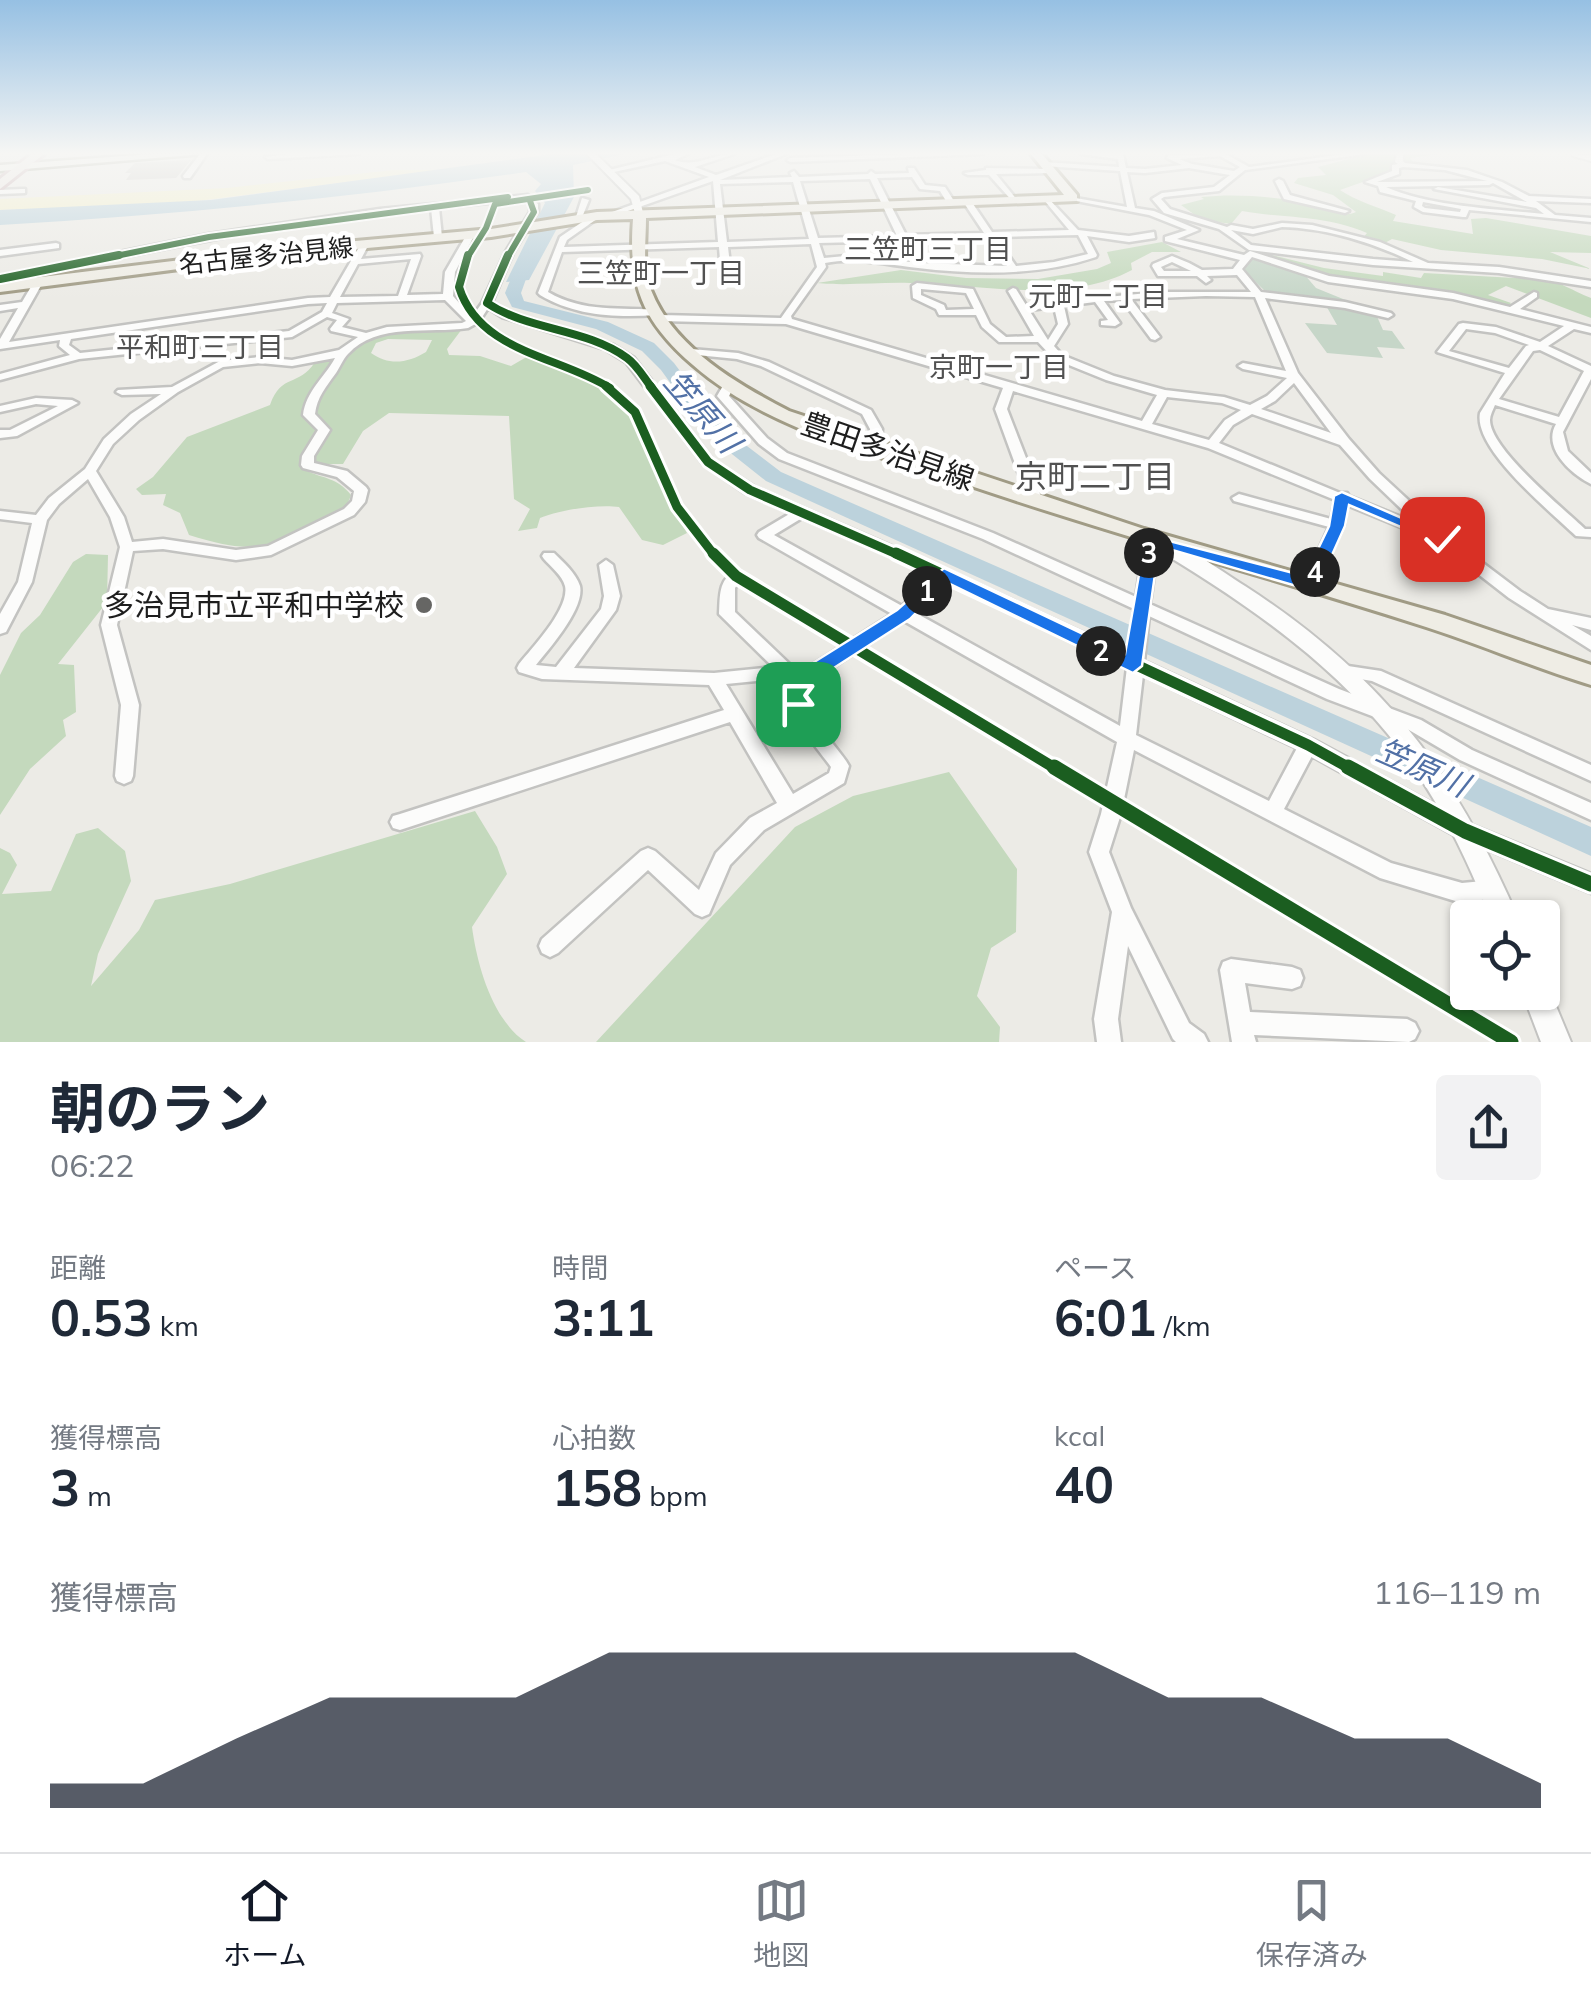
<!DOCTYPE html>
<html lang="ja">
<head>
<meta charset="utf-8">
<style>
  :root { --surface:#fff; --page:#f2f2f3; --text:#1f2937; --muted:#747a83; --line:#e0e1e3; --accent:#111827 }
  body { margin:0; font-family:Mulish,"Noto Sans JP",sans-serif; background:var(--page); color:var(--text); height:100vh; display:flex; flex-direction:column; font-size:38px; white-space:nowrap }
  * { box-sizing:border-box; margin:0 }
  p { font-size:32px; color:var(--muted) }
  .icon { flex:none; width:55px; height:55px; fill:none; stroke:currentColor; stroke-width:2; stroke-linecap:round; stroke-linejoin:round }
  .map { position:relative; height:1042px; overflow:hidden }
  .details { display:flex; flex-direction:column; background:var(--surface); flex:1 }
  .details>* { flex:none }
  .fabs { position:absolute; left:1450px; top:900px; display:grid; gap:20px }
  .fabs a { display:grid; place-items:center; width:110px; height:110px; border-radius:10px; background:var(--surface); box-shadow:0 2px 8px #0004; font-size:50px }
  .pin { position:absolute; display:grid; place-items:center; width:85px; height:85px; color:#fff; margin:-42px; border-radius:20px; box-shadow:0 5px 15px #0006 }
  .km { position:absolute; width:50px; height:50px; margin:-25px; border-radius:50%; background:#222; color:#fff; font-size:28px; line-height:50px; text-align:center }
  .round { display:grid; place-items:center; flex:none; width:105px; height:105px; border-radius:10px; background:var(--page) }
  .head { display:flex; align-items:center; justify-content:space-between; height:170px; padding:0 50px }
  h1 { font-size:55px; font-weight:700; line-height:75px }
  .stats { display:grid; grid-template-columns:repeat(3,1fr); gap:15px; height:170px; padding:10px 50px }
  .stats div { display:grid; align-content:center }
  .stats b { font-size:50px; font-weight:700 }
  .stats small { font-size:28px; font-weight:400 }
  .stats p { font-size:28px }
  .chart { height:280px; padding:20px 50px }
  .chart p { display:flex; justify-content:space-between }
  .chart svg { width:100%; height:180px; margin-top:10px; fill:var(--accent); opacity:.7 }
  .dock { display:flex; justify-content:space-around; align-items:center; height:140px; border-top:2px solid var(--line); background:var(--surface); font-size:28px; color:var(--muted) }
  .dock a { display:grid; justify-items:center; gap:5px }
  .dock .selected { color:var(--accent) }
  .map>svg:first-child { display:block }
  .forest { fill:#c4d9bd; fill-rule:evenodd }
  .sand { fill:#f3f0cc }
  .cemetery { fill:#c6d6c8 }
  .water { fill:#bcd2dc }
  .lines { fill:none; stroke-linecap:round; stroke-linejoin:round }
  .river { fill:#bcd2dc; fill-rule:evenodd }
  .building { fill:#cfcdc9 }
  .minor-casing { stroke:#c3c3c1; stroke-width:5 }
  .tertiary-casing { stroke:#c3c3c1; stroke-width:4 }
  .secondary-casing { stroke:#909480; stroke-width:5 }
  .primary-casing { stroke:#a09b85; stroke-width:6 }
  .trunk-casing { stroke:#bfa1a5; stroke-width:6 }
  .minor { fill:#fcfcfb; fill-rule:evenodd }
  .tertiary { fill:#fcfcfb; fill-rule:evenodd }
  .secondary { fill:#f1f3ea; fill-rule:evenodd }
  .primary { fill:#efede5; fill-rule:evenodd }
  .trunk { fill:#ece6e2; fill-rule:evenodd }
  .cycleway-far4-casing { stroke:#fff; stroke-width:10 }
  .cycleway-far3-casing { stroke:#fff; stroke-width:12 }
  .cycleway-far2-casing { stroke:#fff; stroke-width:15 }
  .cycleway-far1-casing { stroke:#fff; stroke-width:18 }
  .cycleway-casing { stroke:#fff; stroke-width:21 }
  .cycleway-far4 { stroke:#1b5e20; stroke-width:6 }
  .cycleway-far3 { stroke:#1b5e20; stroke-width:8 }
  .cycleway-far2 { stroke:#1b5e20; stroke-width:9 }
  .cycleway-far1 { stroke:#1b5e20; stroke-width:11 }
  .cycleway { stroke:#1b5e20; stroke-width:15 }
  .route { fill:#1a73e8; stroke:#fff; stroke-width:2.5 }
  .poi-dot { fill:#666664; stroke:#fff; stroke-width:4 }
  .labels { text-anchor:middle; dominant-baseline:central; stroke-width:9; stroke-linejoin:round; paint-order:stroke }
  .far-street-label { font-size:25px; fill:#1e1e1e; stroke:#fff }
  .far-neighbourhood-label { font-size:28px; fill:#515151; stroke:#fff }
  .street-label { font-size:30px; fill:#1e1e1e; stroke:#fff }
  .poi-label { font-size:30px; fill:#1e1e1e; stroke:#fff; text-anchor:end }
  .water-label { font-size:32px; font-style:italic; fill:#5271a6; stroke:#fff }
  .neighbourhood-label { font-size:32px; fill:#515151; stroke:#fff }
</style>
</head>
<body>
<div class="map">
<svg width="1591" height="1042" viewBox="0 0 1591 1042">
  <rect width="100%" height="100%" fill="#ecebe6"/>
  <g class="forest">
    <path d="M1368,154H1439L1410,158L1415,164L1395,165L1391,172L1340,190C1356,201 1375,206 1396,215L1393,221L1473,234L1471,219L1486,218L1591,236V253L1550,252L1591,269L1542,259L1441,250L1392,239L1383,244L1362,239L1367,233C1321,214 1286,219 1242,211L1231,224L1190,218L1195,215L1181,205L1204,199L1201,197C1238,193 1277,197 1312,204C1329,207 1340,219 1356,212L1333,195L1294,183L1298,178L1326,175L1318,167Z"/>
    <path d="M1162,242L1181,252H1152L1131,263L1132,270C1066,305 981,284 910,283C879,282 847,286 817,283L901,270L966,278L1038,279L1097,269L1111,263L1107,252Z"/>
    <path d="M1260,252L1324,268L1383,276V272L1421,278L1424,273L1515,278C1540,269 1568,289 1591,298V318L1506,286L1488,295L1511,303L1508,306L1443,292L1336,279L1259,255Z"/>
    <path d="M398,329H462L447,349L449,355L480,356L511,366L530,355L565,365L611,392L638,425L657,479L687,533L663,545L642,540L619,507C598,504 559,510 540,518L537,528L518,531L530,509L514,499L509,416L389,413L363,431L343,464H319L305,470C323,479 337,477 351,495C346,512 332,516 317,524C263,551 247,553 189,535L180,513L163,505L166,494L142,495L136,489L153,477L187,437L270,405C282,372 298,388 315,362C345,355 368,337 398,329ZM388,339L432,340L426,352C408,363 389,366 371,353L376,343Z"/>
    <path d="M86,554L108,555L107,602L58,664L74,665L76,712L63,720L66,736L30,769L0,815V675L21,633L40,615L73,562Z"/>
    <path d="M949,772L1017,869L1016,932L991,948L977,996L1000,1027L999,1042H596L795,827L853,796Z"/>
    <path d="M475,811L497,847L507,874L472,927C477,964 492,1020 526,1042H0V848L10,853L17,865L2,894L51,891L76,834L98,828L125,851L131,881L98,954L91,986L139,930L155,900L230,884Z"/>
  </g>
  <path class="sand" d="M394,170H442L173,204L0,210V199L227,188Z"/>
  <path class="cemetery" d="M1251,258L1304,274L1316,288L1375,312L1383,330L1392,331L1405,349L1377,347L1383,358L1327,353L1305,323L1337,325L1324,302L1266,292L1242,269Z"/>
  <path class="water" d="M552,154H625L573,165L574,197L529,280L506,282L545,203L535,191L541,184L526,172C351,198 177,214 0,225V210L211,200Z"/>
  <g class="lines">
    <path class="river" d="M528,250L535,254L521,293L524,301L608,322L654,343L674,363L722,427L781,472L1591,827V856L766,481L708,435L661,370L642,351L596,329L512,307L505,293L521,254Z"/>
  </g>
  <path class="building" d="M191,160L176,178L126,180L131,173H125L135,163Z"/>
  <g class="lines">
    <defs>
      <g id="minor">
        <path d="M200,154H207L190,178H184L183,176Z"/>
        <path d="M289,154H359L268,159L265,157Z"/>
        <path d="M675,154H688L675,160C697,168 711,154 734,154L695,167L716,175L776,154H786L720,180L792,177L790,173L794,171L799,177L868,174L871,171L875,174L909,173L908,168H914L925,185L945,187L956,204L949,206L940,191L920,189L912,177L877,178L906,235L984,233L964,203L968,201H971L992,232L1069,230L1044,200L1048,198L1078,230L1129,236L1154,232L1155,238L1129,242L1087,236L1097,255L1096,257C1040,276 977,275 918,268C887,265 857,257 825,263L826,267L791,316L792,319L1142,421L1157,395L1106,380L1054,359L1038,342H999L982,327L976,315H939L936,309L913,298L912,286L917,283L973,289L990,324L1006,337L1034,336L1008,291L1013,288L1016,289L1026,305L1158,292H1251L1237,275L1207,276L1211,280L1206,283L1197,276H1158L1152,266L1153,264L1172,256L1189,263L1202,270L1233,269L1240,260L1165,241V237L1187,230L1149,215L1066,199L1070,197L1127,207L1120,171L1044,166L1040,164L1044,162L1119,167L1118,159L1081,154H1123L1126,168L1145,169L1182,165L1167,158L1169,155L1226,154L1249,167L1345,154H1365L1245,170L1219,191L1164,197L1161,199L1170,209L1227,227L1231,225L1253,229L1282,223L1312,225L1380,242L1428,263L1499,267L1591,281V287L1499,273L1373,265L1249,250L1219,229L1164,213L1152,199L1162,193L1214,187L1230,175L1189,168L1145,173L1127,172L1135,208L1154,211L1199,230L1177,239L1244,255L1250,251L1329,276L1453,293L1510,307L1534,292L1537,293V297L1520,309L1591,327V333L1574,329L1548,346L1591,366V379L1563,432L1568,451L1591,473V484C1571,474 1542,448 1556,424L1495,405C1493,410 1490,415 1490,420C1490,449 1563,508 1585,529H1591V537L1576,536C1551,512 1473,449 1480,413L1505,373L1437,352L1459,324L1463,323L1496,327L1540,342L1564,326L1453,299L1328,282L1252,257L1242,269L1261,292L1345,302L1391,313L1393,315L1388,318L1345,308L1265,298L1298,373L1349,439L1379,473L1446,535L1520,591L1548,609L1591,618V630L1572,625L1591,636V650L1509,598L1437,542L1347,505L1344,525L1317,584L1315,588H1305L1303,584L1329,527L1234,501L1232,498L1239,494L1331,519L1335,500L1208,448L1013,391L1007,409L1042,499L1035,503L1028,499L995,409L1003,388L786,324L661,321L656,318L661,315L781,318L817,267L811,244L728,247L731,273L726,276L721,273L719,247L562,252L548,292C584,313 621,307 660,310V314L657,315C617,318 575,316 540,295L538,293L560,237L594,214L601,216L709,177L665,161L609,173L605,171ZM1220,156L1240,167L1234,171L1192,164L1179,159ZM870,179L897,236L818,238L800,181ZM713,181L718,242L564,247L567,240L601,216L608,218ZM793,182L809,239L727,242L720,184ZM1282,227C1326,228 1374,243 1413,262L1373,259L1251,245L1231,230L1253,234ZM1078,235L1088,254L1054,262L1016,266L996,237ZM988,238L1007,266L919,263L908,240ZM900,241L910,262L856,255L824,258L819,243ZM1172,262L1191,271H1164L1161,267ZM921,289L966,293L974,309L946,310L944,305L921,295ZM1206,296L1255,297L1286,371L1243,363L1238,366L1243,369L1287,378L1267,396L1250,405L1224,397L1165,390L1114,376L1062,355L1054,346L1068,324L1064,306L1095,302L1108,320L1101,321V325L1115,326L1120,323L1104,301L1122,300L1151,339L1155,340L1160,337L1131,299ZM1054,307L1058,324L1048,340L1029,310ZM1466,329L1495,333L1529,345L1526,346L1509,368L1449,351ZM1540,350L1584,371L1559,417L1499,399L1533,351ZM1294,383L1331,433L1261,409L1275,401ZM1167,397L1222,403L1241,410L1225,420L1209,440L1152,424ZM1252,414L1340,445L1370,479L1416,523L1349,496L1347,493H1340L1219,443L1233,425Z"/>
        <path d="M908,154H983L790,162L787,160L790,158Z"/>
        <path d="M1397,154H1403V161L1405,163L1467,170L1502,182L1529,196L1591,199V203L1536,201L1555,215L1591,218V222L1469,210L1466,217H1463L1423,212L1414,207L1416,201L1380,192L1378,186L1365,182L1392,171V165L1398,164L1395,162ZM1403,167L1445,170L1487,181L1377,182L1399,174V168ZM1493,183L1527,202L1438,187L1434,189L1536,208L1544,214C1495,209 1429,206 1386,187L1489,185ZM1423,202L1461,209L1460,212L1425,208L1422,206Z"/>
        <path d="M986,168L1050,169L1054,171L1050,173L996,174L1018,201L1014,203L989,175H968L964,173L986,170Z"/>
        <path d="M1279,179L1283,181L1290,195L1349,211L1345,213L1284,199L1275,181Z"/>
        <path d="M22,189H25V193L0,194V190Z"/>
        <path d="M528,195L538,204V212L513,253L492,302L508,313L613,345L634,358L712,459L755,487L949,571L1129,654L1134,609L983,539L779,459L759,444L717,396L724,384H732L734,386L729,396L767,438L787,453L993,533L1136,597L1145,539L1152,535L1157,536L1159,539L1150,604L1339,689L1421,720L1472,750L1591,803V820L1460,760L1409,730L1327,699L1149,616L1144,661L1314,740L1472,825L1591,874V893L1458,837L1312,756L1284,809L1391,863L1462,883L1494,880L1501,883L1504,890L1501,897L1462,903L1380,878L1134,750L1121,814L1109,852L1131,908L1189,1023L1204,1034L1208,1042H1176L1173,1039L1128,946L1118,1019L1121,1042H1097L1094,1019L1112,912L1089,852L1101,814L1117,742L904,621L809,683C801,712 830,738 846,761L849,766L844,783L764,830L730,865L709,914L702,917L695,914L648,870L558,953L550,957L542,953L539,946L542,939L641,851L648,848L655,851L699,890L716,853L750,818L777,803L730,722L400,830L393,828L390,822L393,816L400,814L724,710L709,685L542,679L519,672L517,668L519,664C533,647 570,608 565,586C562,575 551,567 544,559L542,556L544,553H554C563,562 576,573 580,586C585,608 550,648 536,665L556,667L601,609L604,596L599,565L606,560L613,565L620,596L616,610L574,668L714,673L773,667L719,614C720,597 718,579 736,571L743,576L735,588V612L799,673L892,614L759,538L757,535L759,532L791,513L745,493L704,465L626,362L605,349L502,317L488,308L479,322L468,328C429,334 377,322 348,354C343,359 340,367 336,373C326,387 317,397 315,414L330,430L314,456V463L347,471L366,487L368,490L365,502L354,515L271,555L236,560L163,549L133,551L117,625L139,705L133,776L131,781L124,784L117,781L115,776L121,705L101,625L120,547L110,517L88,479L59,504L47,520L32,582L6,632L0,634V614L18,582L32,523L0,519V511L36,515L49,498L85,469L104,439L131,414L161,394L122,395L116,392L118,390L172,387L220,361L260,357L292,360L339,350L358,337L331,331L330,329L337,320L327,317L292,337L79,359L0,380V374L70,355L59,346L60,340L0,349V339L18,308L0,311V305L22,302L35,280L43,282L9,342L308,298L330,297L362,242L365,241L369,244L361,259L420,254L421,256L407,295L443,294L445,272L467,234L471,231L475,234L455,272L453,296L472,317L482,303L505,253L530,212V204L526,199L439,208L442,237L438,240L434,237L431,208C286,222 143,253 0,282V276L209,234L380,209ZM411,259L398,296L340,297L358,264ZM445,300L466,321L462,323L387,327L366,333L342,327L349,319L332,313L337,303ZM327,303L322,312L289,331L80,353L69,345L71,339L308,304ZM335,358C324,378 306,391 303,415L318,430L302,456L301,465L303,468L337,477L354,491L352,501L344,509L268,546L236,550L163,539L132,542L124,517L96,471L113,444L139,420L178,392L223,367L260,363L292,366ZM802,518L934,575L902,606L774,535ZM946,581L1127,667L1120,726L914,612ZM1143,675L1297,748L1269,801L1136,735ZM785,678L794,679C783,712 813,742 831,767L829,773L793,794L726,684Z"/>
        <path d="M582,198L589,200L581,220H575Z"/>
        <path d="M56,243L59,244V248L0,256V250Z"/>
        <path d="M691,349L738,353L769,362L871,410L882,429L881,447L875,451L869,447L870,429L862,414L761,366L737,359L687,354L686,352Z"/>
        <path d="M36,398L72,400L78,403L17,436L0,438V430H10L58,406L36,404L0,412V406Z"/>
        <path d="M1348,666L1381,671L1591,765V781L1372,681L1342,676L1340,672L1342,668Z"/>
        <path d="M1231,959L1292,967L1300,970L1303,978L1300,986L1292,989L1245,983L1250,1012L1407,1019L1415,1023L1419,1031L1415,1039L1409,1042L1254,1035L1256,1042H1232L1220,970L1223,962Z"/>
      </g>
      <g id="tertiary">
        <path d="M587,154H596L639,196L644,217H636L631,199Z"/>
        <path d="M1572,154L1591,155V161L1573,156Z"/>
        <path d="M1152,533C1182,542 1218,569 1245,586C1381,674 1454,770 1518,918H1491C1474,878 1457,838 1434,800C1366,684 1259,610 1146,543L1143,539L1146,535Z"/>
        <path d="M1542,980L1546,982L1571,1042H1541L1522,992H1542Z"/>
      </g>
      <path id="secondary" d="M152,154H203L0,171V165Z"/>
      <path id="primary" d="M1031,154H1042L1077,195V201L646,218C646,239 643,260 648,281C666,343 735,383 789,411L1144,529L1445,615L1591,665V685C1535,668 1482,645 1426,627C1277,579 1125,538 977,488C881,455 771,433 693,365C642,321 628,285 633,219L597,220L491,237L288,255L0,292V282L288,247L491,229L597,212L1064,195Z"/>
      <path id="trunk" d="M32,154H44L0,189V179Z"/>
    </defs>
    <use href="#minor" class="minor-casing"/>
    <use href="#tertiary" class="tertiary-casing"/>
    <use href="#secondary" class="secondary-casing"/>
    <use href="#primary" class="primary-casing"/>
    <use href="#trunk" class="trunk-casing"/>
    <use href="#minor" class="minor"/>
    <use href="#tertiary" class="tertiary"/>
    <use href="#secondary" class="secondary"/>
    <use href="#primary" class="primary"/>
    <use href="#trunk" class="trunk"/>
    <defs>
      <g id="cycleway-far4">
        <path d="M106,258L209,237L508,197"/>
        <path d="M467,258L486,228L495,204L588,190"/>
        <path d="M507,258L534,212L530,201"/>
      </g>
      <g id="cycleway-far3">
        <path d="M468,255L459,287C479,352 559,356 610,388"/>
        <path d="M508,255L487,303C529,331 586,328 627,358C637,365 644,378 652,388"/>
        <path d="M0,279L119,255"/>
      </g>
      <g id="cycleway-far2">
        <path d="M606,386L635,412L677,507L715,556"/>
        <path d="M650,386L708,462L750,490L901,556"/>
      </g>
      <g id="cycleway-far1">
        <path d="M713,553L736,576L1058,770"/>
        <path d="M896,553L1308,745L1353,770"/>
      </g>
      <g id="cycleway">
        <path d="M1054,767L1511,1042"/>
        <path d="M1348,767L1465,831L1591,884"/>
      </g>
    </defs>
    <use href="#cycleway-far4" class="cycleway-far4-casing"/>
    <use href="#cycleway-far3" class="cycleway-far3-casing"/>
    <use href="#cycleway-far2" class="cycleway-far2-casing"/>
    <use href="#cycleway-far1" class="cycleway-far1-casing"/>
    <use href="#cycleway" class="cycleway-casing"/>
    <use href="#cycleway-far4" class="cycleway-far4"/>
    <use href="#cycleway-far3" class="cycleway-far3"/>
    <use href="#cycleway-far2" class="cycleway-far2"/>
    <use href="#cycleway-far1" class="cycleway-far1"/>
    <use href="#cycleway" class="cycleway"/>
  </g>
  <linearGradient id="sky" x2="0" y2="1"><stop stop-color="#96c0e3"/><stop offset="0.51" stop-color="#f6f6f4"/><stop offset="1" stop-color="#f6f6f4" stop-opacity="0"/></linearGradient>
  <rect width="1591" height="300" fill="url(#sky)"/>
  <path class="route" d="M1342,492L1450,539L1436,542L1349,505L1345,526L1319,584L1310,590L1159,546L1142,666L1133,673L946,582L910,619L809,684L806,709L798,712L788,704V688L795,674L897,610L944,568L1125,654L1146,535L1305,576L1329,526L1334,496Z"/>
  <circle class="poi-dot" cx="424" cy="605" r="10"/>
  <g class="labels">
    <g class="far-street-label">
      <text transform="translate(266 255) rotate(-6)">名古屋多治見線</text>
    </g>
    <g class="far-neighbourhood-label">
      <text x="928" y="248">三笠町三丁目</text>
      <text x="661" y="272">三笠町一丁目</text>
      <text x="1098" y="295">元町一丁目</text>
      <text x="200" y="346">平和町三丁目</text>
      <text x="999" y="366">京町一丁目</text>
    </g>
    <g class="street-label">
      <text transform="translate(888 451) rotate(19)">豊田多治見線</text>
    </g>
    <g class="poi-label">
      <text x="404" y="605">多治見市立平和中学校</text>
    </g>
    <g class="water-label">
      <text transform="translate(703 411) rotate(49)">笠原川</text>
      <text transform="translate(1423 767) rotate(24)">笠原川</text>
    </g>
    <g class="neighbourhood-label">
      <text x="1095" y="476">京町二丁目</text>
    </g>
  </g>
</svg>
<div class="fabs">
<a><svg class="icon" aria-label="locate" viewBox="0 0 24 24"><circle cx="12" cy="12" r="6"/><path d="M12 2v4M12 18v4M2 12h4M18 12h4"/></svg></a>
</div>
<div class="pin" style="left:798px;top:704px;background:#1e9e55"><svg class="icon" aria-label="arrive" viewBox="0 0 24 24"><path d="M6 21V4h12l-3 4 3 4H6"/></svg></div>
<div class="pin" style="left:1442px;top:539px;background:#d93025"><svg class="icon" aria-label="check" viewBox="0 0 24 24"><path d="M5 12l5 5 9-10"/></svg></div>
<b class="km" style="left:927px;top:591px">1</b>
<b class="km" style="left:1101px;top:651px">2</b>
<b class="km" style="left:1149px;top:553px">3</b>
<b class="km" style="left:1315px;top:572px">4</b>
</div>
<section class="details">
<div class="head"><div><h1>朝のラン</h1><p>06:22</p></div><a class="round"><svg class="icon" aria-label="share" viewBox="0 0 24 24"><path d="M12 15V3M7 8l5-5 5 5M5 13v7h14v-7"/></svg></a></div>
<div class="stats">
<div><p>距離</p><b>0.53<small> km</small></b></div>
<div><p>時間</p><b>3:11</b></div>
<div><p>ペース</p><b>6:01<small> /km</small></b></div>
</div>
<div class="stats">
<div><p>獲得標高</p><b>3<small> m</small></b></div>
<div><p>心拍数</p><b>158<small> bpm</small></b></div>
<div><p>kcal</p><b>40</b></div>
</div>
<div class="chart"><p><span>獲得標高</span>116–119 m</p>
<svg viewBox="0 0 160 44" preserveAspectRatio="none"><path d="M0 44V38L10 38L20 27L30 17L40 17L50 17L60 6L70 6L80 6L90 6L100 6L110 6L120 17L130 17L140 27L150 27L160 38V44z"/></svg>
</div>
</section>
<nav class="dock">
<a class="selected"><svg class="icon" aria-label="home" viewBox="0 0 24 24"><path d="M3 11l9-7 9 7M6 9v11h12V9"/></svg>ホーム</a>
<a><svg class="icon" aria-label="map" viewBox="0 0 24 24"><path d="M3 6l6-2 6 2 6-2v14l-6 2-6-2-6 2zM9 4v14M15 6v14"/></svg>地図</a>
<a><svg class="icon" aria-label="saved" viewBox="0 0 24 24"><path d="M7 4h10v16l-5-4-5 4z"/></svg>保存済み</a>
</nav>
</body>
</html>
